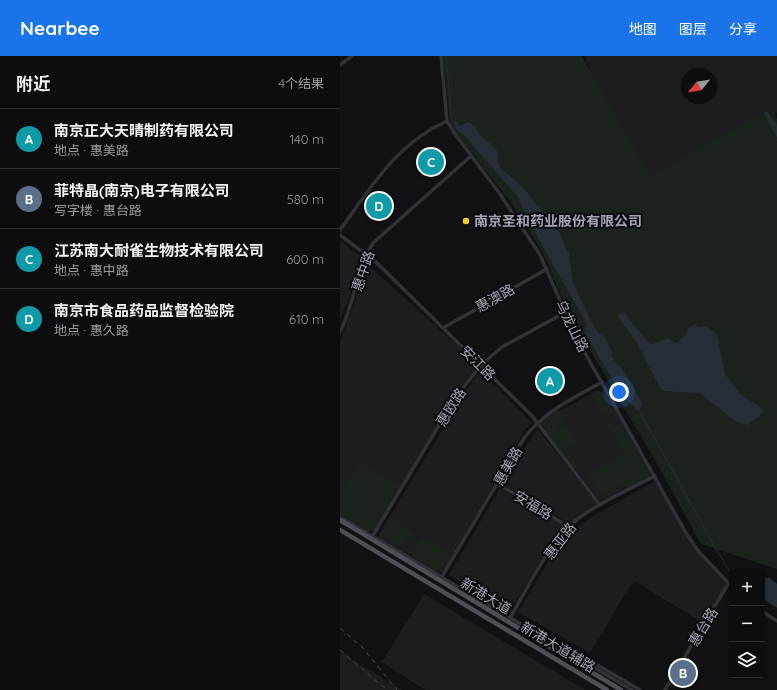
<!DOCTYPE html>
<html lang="zh">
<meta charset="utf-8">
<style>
:root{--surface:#0d0c0e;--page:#1b1a1c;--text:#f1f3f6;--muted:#9a9b9e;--line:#2d2c2e;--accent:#1a73e8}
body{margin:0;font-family:Quicksand,"Noto Sans SC",sans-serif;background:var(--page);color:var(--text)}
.controls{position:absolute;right:12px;bottom:12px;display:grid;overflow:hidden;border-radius:4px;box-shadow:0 1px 3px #0004}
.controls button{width:36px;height:36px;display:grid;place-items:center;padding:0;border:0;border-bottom:1px solid var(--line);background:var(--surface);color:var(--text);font:20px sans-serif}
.compass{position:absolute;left:341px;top:12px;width:36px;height:36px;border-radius:50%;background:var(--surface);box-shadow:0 1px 3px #0004;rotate:240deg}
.you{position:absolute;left:279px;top:336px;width:14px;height:14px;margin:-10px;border:3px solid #fff;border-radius:50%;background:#1a73e8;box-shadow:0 0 0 6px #1a73e833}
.badge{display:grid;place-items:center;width:26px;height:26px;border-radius:50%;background:var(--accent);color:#fff;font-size:13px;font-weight:700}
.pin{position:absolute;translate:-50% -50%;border:2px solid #fff;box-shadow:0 1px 4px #0006}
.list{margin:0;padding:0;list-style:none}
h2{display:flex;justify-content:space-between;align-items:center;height:52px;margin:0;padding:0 16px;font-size:17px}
h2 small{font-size:13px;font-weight:400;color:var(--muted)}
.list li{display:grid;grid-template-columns:26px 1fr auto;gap:12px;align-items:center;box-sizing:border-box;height:60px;padding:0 16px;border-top:1px solid var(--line)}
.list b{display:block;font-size:15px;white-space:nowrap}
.list p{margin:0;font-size:13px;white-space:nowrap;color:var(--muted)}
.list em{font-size:13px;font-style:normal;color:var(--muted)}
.icon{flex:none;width:22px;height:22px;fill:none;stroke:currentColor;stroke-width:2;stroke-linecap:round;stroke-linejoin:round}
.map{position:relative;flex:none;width:437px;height:634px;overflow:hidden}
header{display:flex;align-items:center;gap:24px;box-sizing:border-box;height:56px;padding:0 20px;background:var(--accent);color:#fff}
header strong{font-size:19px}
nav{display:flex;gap:22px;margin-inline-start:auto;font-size:14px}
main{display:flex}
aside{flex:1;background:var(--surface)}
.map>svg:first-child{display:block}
.built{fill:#1d1c1f;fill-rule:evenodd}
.green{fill:#1b221c}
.water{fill:#272d35}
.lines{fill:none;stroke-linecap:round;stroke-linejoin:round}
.stream{stroke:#272d35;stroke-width:1}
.minor{stroke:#313137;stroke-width:3.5}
.major{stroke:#4d4e56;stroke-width:4.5}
.rail{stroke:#46474e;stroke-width:1;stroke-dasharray:5 4;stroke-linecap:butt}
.poi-dot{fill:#f4ce26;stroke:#0c0b0d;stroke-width:1.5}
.labels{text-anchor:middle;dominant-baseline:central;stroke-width:4;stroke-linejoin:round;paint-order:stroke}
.poi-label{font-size:14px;font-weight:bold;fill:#a1a4b3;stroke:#0c0b0d;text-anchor:start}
.street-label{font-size:14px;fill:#a1a4b3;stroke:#0c0b0d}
</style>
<header>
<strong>Nearbee</strong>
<nav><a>地图</a><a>图层</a><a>分享</a></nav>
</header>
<main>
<aside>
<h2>附近<small>4个结果</small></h2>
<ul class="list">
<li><span class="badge" style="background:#0f9aa8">A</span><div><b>南京正大天晴制药有限公司</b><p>地点 · 惠美路</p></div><em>140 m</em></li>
<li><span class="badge" style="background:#5c6f8a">B</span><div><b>菲特晶(南京)电子有限公司</b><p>写字楼 · 惠台路</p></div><em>580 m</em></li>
<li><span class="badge" style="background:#0f9aa8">C</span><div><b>江苏南大耐雀生物技术有限公司</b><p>地点 · 惠中路</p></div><em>600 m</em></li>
<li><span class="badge" style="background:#0f9aa8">D</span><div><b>南京市食品药品监督检验院</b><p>地点 · 惠久路</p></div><em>610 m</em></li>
</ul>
</aside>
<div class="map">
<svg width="437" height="634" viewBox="0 0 437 634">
<rect width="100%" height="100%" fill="#111012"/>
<g class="built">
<path d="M245 0H437V56L310 125 267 49 247 7ZM347 18H371V42H347Z"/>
<polygon points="0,185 20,200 10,240 0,262"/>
<polygon points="28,209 119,291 138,310 119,332 35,474 28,476 0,459 0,286"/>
<polygon points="143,317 192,367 185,374 109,506 101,517 98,518 42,485 39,481 40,476 133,324 138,318"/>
<polygon points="257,334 265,337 310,416 307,420 261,446 201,368 209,361"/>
<polygon points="198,373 258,449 232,467 228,467 164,429 164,426 185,391"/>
<polygon points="315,425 355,493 385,528 384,532 363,567 296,526 291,528 250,597 178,556 217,491 226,480 248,463"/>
<polygon points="160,432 222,469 170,556 109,519"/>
<polygon points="84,538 244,633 244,634 85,634 42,606"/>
<polygon points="0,596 8,601 62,634 0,634"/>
</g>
<g class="green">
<polygon points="103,0 242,0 310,120 431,52 437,63 437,513 361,488 316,406 228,256 203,197 170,145 117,78 110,66"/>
<polygon points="258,335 264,337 273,354 264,359 262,358 251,340"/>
<polygon points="218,354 225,366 214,372 216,375 225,369 227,370 237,387 227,393 237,411 234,413 200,367"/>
<polygon points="270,364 274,370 280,367 310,418 310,421 287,433 285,427 263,439 247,418 284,398 267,367"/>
<polygon points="20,408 23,408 60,430 36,471 32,475 28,475 0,458 0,428 6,431"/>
<polygon points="50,461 75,477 71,484 66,481 60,490 42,479 41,475"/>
<polygon points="82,481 109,496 114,488 116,489 100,516 71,500"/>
</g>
<g class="water">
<polygon points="427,55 437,69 437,82 424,57"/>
<polygon points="113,66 117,66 119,70 128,66 134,69 140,79 155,92 158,97 158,107 161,113 181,129 219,176 229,198 233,227 251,265 258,277 264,279 273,298 271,299 277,309 280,309 302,347 301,351 298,355 282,340 245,277 247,268 203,191 177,140 124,79 117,74"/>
<polygon points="285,256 294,270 310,288 316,287 327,282 337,287 346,279 349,271 356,268 358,271 366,270 377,278 385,318 401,339 418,349 424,356 408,369 395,365 360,337 323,335 320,332 297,287 278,261 278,258"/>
<polygon points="426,522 430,522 437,528 437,552 422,542 422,524"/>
</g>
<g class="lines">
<g class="stream">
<polyline points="106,0 111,56 113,66"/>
<polyline points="299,354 373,488 392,519"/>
</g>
<g class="minor">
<polyline points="101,0 107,65 115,78 160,138 200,199 236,281 346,477 359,496 392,531"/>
<polyline points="0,9 12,0"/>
<path d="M0 174C32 130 56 88 107 65"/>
<polyline points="0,179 37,207 192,360 260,449"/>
<polyline points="103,272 207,213"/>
<path d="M0 276C14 248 17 214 33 187L131 100"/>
<polyline points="158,428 229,471"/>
<polyline points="0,461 292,634"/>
<polyline points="32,481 116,341 141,309 162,291 224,257"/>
<path d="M101 522 184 382C205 355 232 343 262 326"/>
<polyline points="422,555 437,565"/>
<path d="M170 562C188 532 211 482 239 462 262 445 290 433 315 420"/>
<polyline points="244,606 249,604 300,634"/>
<polyline points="325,634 388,528"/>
</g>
<g class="major">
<polyline points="0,464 281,634"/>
<polyline points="0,474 267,634"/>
</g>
<g class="rail">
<polyline points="0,572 23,592 57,634"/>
<polyline points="0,594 47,634"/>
</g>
</g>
<circle class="poi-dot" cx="126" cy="165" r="4"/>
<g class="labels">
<g class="poi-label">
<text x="134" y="165">南京圣和药业股份有限公司</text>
</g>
<g class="street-label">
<text transform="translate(23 215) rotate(-71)">惠中路</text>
<text transform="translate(155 242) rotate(-29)">惠澳路</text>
<text transform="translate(232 270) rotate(64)">乌龙山路</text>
<text transform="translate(138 307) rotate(45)">安江路</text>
<text transform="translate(111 351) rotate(-58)">惠欧路</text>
<text transform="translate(168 410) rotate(-60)">惠美路</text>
<text transform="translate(193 449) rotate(31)">安福路</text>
<text transform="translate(220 485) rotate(-52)">惠亚路</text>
<text transform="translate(146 540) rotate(31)">新港大道</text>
<text transform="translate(363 571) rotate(-59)">惠台路</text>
<text transform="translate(218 591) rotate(31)">新港大道辅路</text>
</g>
</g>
</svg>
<div class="controls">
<button>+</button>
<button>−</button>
<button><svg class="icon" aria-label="layers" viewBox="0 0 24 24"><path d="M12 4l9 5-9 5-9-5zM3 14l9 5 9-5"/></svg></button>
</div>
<svg class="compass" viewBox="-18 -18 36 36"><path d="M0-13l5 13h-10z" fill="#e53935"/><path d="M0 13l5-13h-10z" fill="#9a9b9e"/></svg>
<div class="you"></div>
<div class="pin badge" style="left:210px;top:325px;background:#0f9aa8">A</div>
<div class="pin badge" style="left:343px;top:617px;background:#5c6f8a">B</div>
<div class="pin badge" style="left:91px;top:106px;background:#0f9aa8">C</div>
<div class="pin badge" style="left:39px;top:150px;background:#0f9aa8">D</div>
</div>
</main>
